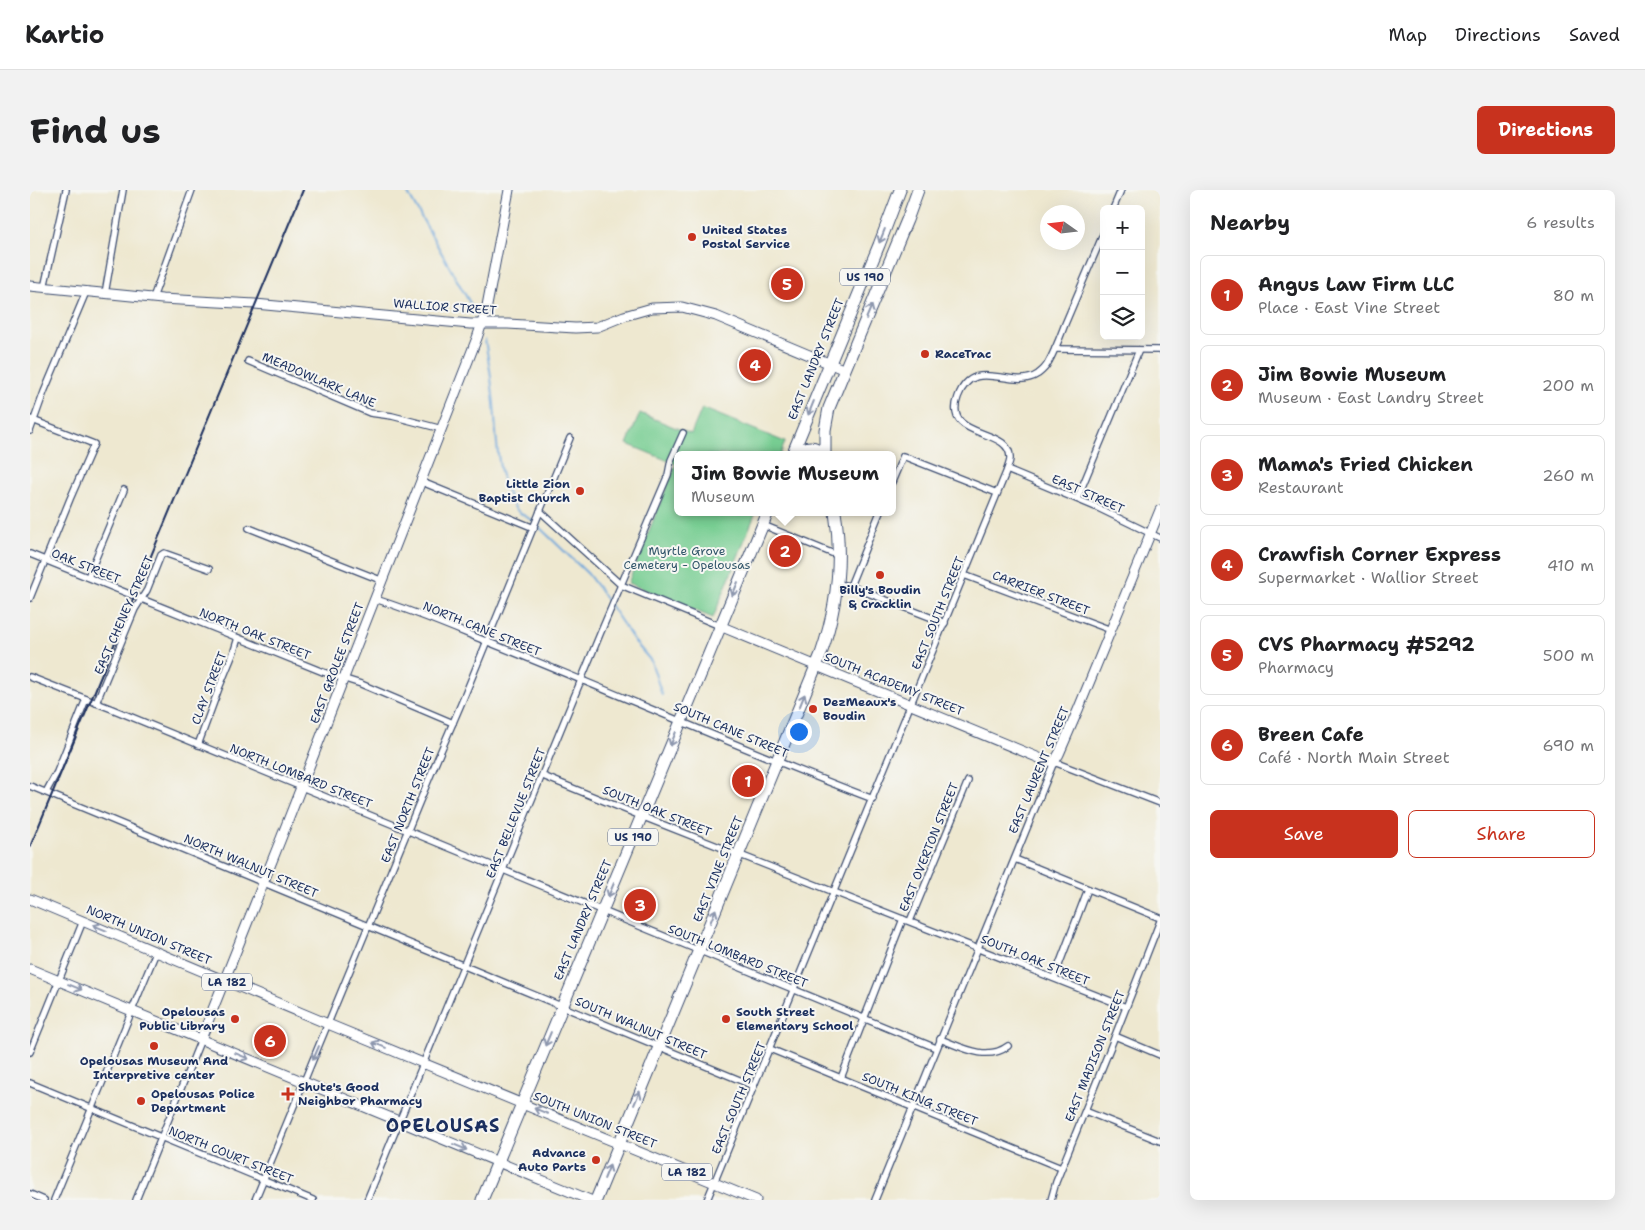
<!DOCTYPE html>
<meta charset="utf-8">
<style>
:root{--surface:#fff;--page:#f2f2f2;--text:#202124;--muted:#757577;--line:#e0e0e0;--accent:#c8321e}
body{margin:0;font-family:"Shantell Sans",sans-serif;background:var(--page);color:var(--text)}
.controls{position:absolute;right:15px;top:15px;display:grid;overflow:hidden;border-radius:8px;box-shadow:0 5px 20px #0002}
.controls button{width:45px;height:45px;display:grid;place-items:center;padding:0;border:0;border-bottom:1px solid var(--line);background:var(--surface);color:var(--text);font:25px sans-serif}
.compass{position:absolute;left:1010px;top:15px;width:45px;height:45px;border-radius:50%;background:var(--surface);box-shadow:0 5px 20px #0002;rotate:284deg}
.you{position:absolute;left:768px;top:541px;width:18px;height:18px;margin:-12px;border:4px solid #fff;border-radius:50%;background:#1a73e8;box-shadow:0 0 0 8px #1a73e833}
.badge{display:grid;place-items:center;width:32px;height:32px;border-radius:50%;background:var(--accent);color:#fff;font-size:16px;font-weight:700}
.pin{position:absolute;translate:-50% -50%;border:2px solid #fff;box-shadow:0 1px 5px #0006}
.popup{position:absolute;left:644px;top:261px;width:222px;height:65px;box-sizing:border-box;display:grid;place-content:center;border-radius:8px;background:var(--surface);filter:drop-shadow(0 1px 4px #0005);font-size:16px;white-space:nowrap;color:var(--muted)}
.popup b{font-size:19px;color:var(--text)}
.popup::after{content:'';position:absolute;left:50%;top:100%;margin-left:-10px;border:10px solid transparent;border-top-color:var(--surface)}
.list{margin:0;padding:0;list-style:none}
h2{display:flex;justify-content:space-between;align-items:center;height:65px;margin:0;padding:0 20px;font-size:21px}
h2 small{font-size:16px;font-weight:400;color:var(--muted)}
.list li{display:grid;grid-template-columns:32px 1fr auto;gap:15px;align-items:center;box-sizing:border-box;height:80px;margin:0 10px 10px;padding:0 10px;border:1px solid var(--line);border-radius:8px}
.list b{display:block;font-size:19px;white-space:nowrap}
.list p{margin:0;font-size:16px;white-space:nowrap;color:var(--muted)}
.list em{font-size:16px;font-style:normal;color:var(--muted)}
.actions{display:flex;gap:10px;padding:15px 20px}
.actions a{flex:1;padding:11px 0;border:1px solid var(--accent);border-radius:8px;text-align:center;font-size:18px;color:var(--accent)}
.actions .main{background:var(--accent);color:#fff}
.icon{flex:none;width:28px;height:28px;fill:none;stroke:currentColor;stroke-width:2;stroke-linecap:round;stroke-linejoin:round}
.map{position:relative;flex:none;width:1130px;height:1010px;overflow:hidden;border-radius:8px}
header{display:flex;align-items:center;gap:30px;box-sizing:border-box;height:70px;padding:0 25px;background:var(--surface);border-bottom:1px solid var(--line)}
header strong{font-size:24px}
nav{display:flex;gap:28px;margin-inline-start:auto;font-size:18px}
.intro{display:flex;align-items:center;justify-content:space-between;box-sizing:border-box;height:120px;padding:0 30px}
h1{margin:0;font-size:35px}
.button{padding:12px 22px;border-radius:8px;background:var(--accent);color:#fff;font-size:18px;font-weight:700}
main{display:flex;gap:30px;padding:0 30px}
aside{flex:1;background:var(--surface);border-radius:8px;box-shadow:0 5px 20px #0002}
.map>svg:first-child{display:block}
.green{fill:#77cd92;stroke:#497e78}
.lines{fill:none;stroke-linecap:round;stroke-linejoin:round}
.stream{stroke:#6ba6db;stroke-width:2}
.street-casing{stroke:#3b4b6f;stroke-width:8}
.secondary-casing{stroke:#3b4b6f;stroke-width:11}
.primary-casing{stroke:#3b4b6f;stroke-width:11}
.highway-casing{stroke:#3b4b6f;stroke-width:13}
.street{stroke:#fff;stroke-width:5.5}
.secondary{stroke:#fff;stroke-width:9}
.primary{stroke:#fff;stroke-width:9}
.highway{stroke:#fff;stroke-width:11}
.rail{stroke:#1b2f5e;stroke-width:2}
.oneway{stroke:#8d97ae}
.poi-dot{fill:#c8321e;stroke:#f6f6f2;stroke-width:2}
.labels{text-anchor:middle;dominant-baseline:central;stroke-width:4;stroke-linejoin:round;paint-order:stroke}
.shield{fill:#f6f6f2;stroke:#5d6b8a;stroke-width:1}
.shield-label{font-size:11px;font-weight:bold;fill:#1b2f5e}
.poi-label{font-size:12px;font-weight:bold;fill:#1b2f5e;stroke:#f6f6f2;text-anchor:start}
.street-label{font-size:12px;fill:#1b2f5e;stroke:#f6f6f2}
.park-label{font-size:12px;fill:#32566b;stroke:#f6f6f2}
.district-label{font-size:18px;font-weight:bold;letter-spacing:1px;fill:#1b2f5e;stroke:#f6f6f2}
</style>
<header>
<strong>Kartio</strong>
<nav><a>Map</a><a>Directions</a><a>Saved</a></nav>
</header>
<div class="intro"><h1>Find us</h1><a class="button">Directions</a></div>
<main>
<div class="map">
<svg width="1130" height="1010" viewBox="0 0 1130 1010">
<rect width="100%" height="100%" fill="#f6f6f2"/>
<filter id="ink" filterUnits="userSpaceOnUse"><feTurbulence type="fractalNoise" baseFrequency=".02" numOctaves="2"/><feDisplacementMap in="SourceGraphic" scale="10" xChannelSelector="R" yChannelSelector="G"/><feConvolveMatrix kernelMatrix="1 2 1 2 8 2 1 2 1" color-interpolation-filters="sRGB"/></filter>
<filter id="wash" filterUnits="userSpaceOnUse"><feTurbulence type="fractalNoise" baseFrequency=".0096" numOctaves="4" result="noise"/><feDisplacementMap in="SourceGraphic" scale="20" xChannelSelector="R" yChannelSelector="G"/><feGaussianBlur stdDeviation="1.12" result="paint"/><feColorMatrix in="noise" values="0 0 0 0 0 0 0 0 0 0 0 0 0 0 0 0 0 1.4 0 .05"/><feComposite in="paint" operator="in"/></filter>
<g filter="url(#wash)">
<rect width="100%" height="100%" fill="#eee8d0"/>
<polygon class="green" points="672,218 755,252 750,265 648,265 648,322 726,322 683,428 598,393 646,274 597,254 610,223 661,244"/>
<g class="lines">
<g class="stream">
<polyline points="376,0 445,122"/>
<path d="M455 150C459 171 462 192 464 214 467 248 466 289 485 318 489 324 498 328 504 331"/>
<polyline points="507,335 558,384 572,403 605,452 621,471 632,505"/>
</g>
</g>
</g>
<g filter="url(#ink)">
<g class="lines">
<defs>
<g id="street">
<polyline points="1083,19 1091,0"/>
<polyline points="14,98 36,0"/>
<polyline points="75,104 93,0"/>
<polyline points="123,108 162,0"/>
<polyline points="1025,159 1130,160"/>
<polyline points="218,171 340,223 362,226 412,239"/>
<polyline points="0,229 64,254 40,309 0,408"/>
<polyline points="0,241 14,202 56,102"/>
<polyline points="977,280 1068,318 1130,348"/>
<polyline points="392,292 504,338"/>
<polyline points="862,292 873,266 967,303"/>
<polyline points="1047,309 1109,160"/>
<polyline points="510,321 591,395 690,436"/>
<polyline points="733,335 809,366"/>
<polyline points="219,338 353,391"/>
<polyline points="0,364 293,482 331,494 423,533"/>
<polyline points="934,385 1081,440"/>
<polyline points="58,387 94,300"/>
<polyline points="807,394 820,396 915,433"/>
<polyline points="820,396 850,322"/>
<path d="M345 409C384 421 421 437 458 452 587 503 713 560 843 609"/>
<polyline points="0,487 82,519 906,858"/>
<polyline points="66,513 105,419 117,400 131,365 134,363 179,379"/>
<polyline points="168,555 189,498 203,464 208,448"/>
<polyline points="513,586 611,626 1096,817"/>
<polyline points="0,596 724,896"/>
<polyline points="16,602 27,582 56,509"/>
<polyline points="985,669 1130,728"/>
<polyline points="880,731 938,591"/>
<polyline points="1024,788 1058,699"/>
<polyline points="1085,846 1130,865"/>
<path d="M910 849C931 857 957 872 978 856"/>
<polyline points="740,859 1031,978"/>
<polyline points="0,862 53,731"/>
<polyline points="811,888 873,729"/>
<polyline points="0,893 283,1010"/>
<polyline points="1055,921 1130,951"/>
<polyline points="0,1004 14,1010"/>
<polyline points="24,1010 126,762"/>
<polyline points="106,1010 171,849"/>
<polyline points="225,1010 401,584 434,507 540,248"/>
<polyline points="337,1010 570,444 638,285 641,270 653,243"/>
<path d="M677 1010 977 280C978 276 980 272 980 269 982 236 912 251 928 207 944 164 981 202 1008 184 1012 181 1016 177 1018 173 1025 161 1030 147 1035 134 1048 104 1061 73 1074 42"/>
<polyline points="845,1010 1024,572 1130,613"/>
<polyline points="1021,1010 1026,992 1081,856 1130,731"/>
</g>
<g id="secondary">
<polyline points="0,96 132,109 225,114 440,134 478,134 545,138 567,137 594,126 622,118 652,117 686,126 815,180"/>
<polyline points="690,436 1014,570 1024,572 1029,564 1048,520 1130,320"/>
<polyline points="171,849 250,651 447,148 456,121 479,0"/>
</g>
<g id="primary">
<polyline points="0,709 298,834 726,1010"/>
<polyline points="0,779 560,1010"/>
</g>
<g id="highway">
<path d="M763 263C773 257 785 252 793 265"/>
<polyline points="762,265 849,55 870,0"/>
<polyline points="795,265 795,240 799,218 877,30 888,0"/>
<polyline points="452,1010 738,322"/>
<path d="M566 1010 791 464C807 417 813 371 805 322"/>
</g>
</defs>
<use href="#street" class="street-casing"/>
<use href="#secondary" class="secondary-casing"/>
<use href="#primary" class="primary-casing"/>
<use href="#highway" class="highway-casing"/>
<use href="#street" class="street"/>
<use href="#secondary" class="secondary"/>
<use href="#primary" class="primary"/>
<use href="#highway" class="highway"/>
<polyline class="rail" points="0,657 273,0"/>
</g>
<defs><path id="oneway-shaft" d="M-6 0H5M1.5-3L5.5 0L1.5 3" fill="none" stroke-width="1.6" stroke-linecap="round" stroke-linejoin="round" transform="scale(1.25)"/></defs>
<g class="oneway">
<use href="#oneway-shaft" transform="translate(852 46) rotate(112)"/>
<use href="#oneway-shaft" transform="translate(839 122) rotate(-67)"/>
<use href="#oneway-shaft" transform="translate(781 218) rotate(112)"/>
<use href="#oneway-shaft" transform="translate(705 399) rotate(113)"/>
<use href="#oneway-shaft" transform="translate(772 511) rotate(-68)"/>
<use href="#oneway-shaft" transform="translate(643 549) rotate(112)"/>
<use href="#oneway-shaft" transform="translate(581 700) rotate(113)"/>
<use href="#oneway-shaft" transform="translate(683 726) rotate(-68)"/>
<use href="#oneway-shaft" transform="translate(70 738) rotate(-157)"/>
<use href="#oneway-shaft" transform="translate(45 797) rotate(22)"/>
<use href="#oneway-shaft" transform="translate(518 849) rotate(113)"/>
<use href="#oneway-shaft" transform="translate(349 855) rotate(-158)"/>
<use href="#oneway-shaft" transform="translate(286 863) rotate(113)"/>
<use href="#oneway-shaft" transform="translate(212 866) rotate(23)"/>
<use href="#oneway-shaft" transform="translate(607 908) rotate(-67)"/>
<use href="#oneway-shaft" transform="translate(511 921) rotate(-158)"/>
<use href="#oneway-shaft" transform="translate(430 957) rotate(23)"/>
<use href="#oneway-shaft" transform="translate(577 982) rotate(-68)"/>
</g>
</g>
<g class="poi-dot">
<circle cx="662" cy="47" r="5"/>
<circle cx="895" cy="164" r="5"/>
<circle cx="550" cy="301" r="5"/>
<circle cx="850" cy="385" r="5"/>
<circle cx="783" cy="519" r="5"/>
<circle cx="205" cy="829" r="5"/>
<circle cx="696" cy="829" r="5"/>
<circle cx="124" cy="856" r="5"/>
<path d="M255.5 896.5h5v5h5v5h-5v5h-5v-5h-5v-5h5z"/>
<circle cx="111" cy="911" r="5"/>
<circle cx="566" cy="970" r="5"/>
</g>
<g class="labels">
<g class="shield">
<rect x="810" y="78.5" width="50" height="17" rx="4"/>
<rect x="578" y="638.5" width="50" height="17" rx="4"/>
<rect x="172" y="783.5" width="50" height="17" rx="4"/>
<rect x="632" y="973.5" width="50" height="17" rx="4"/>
</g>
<g class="shield-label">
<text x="835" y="87">US 190</text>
<text x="603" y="647">US 190</text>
<text x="197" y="792">LA 182</text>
<text x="657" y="982">LA 182</text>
</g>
<g class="poi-label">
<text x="672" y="40">United States<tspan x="672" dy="14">Postal Service</tspan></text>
<text x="905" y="164">RaceTrac</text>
<text x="540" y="294" text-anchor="end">Little Zion<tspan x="540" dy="14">Baptist Church</tspan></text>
<text x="850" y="400" text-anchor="middle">Billy's Boudin<tspan x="850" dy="14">&amp; Cracklin</tspan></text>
<text x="793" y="512">DezMeaux's<tspan x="793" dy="14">Boudin</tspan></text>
<text x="195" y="822" text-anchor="end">Opelousas<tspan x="195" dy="14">Public Library</tspan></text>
<text x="706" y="822">South Street<tspan x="706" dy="14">Elementary School</tspan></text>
<text x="124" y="871" text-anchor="middle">Opelousas Museum And<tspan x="124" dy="14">Interpretive center</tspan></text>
<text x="268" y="897">Shute's Good<tspan x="268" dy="14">Neighbor Pharmacy</tspan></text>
<text x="121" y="904">Opelousas Police<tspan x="121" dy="14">Department</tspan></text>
<text x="556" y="963" text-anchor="end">Advance<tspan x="556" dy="14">Auto Parts</tspan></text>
</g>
<g class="street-label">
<text transform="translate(415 117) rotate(4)">WALLIOR STREET</text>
<text transform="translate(786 169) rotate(-68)">EAST LANDRY STREET</text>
<text transform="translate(289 190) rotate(23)">MEADOWLARK LANE</text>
<text transform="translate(1058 304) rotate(24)">EAST STREET</text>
<text transform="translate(56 376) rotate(22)">OAK STREET</text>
<text transform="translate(1011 403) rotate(21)">CARRIER STREET</text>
<text transform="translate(908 423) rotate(-68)">EAST SOUTH STREET</text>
<text transform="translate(94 425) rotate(-66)">EAST CHENEY STREET</text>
<text transform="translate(452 439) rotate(22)">NORTH CANE STREET</text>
<text transform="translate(225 444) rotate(22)">NORTH OAK STREET</text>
<text transform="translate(307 473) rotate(-69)">EAST GROLEE STREET</text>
<text transform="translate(864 494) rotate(22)">SOUTH ACADEMY STREET</text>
<text transform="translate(179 498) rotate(-69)">CLAY STREET</text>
<text transform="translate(701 540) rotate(23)">SOUTH CANE STREET</text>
<text transform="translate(1009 580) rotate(-67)">EAST LAURENT STREET</text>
<text transform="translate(271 586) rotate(22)">NORTH LOMBARD STREET</text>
<text transform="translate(378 615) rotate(-68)">EAST NORTH STREET</text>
<text transform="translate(627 621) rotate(22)">SOUTH OAK STREET</text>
<text transform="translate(486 623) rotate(-68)">EAST BELLEVUE STREET</text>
<text transform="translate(899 657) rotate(-68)">EAST OVERTON STREET</text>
<text transform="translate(221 676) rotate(23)">NORTH WALNUT STREET</text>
<text transform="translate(688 679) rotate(-68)">EAST VINE STREET</text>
<text transform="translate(553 730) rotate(-67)">EAST LANDRY STREET</text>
<text transform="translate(119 745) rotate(23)">NORTH UNION STREET</text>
<text transform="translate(708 766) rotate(22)">SOUTH LOMBARD STREET</text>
<text transform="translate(1005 770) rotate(22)">SOUTH OAK STREET</text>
<text transform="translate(611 838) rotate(23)">SOUTH WALNUT STREET</text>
<text transform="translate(1065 866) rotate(-68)">EAST MADISON STREET</text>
<text transform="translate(709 908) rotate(-67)">EAST SOUTH STREET</text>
<text transform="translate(890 909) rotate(22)">SOUTH KING STREET</text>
<text transform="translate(565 930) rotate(22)">SOUTH UNION STREET</text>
<text transform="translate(201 965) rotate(22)">NORTH COURT STREET</text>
</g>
<g class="park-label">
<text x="657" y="361">Myrtle Grove<tspan x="657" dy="14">Cemetery - Opelousas</tspan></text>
</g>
<g class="district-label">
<text x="413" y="936">OPELOUSAS</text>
</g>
</g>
</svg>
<div class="controls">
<button>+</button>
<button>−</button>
<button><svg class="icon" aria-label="layers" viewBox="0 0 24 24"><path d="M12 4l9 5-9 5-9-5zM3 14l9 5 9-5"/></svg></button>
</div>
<svg class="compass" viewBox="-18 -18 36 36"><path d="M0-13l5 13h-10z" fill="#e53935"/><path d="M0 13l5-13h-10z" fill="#757577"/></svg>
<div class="you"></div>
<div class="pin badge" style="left:718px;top:591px">1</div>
<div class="pin badge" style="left:755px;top:361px">2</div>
<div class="popup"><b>Jim Bowie Museum</b>Museum</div>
<div class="pin badge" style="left:610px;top:715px">3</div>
<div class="pin badge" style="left:725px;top:175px">4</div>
<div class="pin badge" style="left:757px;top:94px">5</div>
<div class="pin badge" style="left:240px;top:851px">6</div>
</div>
<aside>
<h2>Nearby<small>6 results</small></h2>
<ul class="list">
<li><span class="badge">1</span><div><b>Angus Law Firm LLC</b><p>Place · East Vine Street</p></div><em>80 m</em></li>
<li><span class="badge">2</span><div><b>Jim Bowie Museum</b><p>Museum · East Landry Street</p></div><em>200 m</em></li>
<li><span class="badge">3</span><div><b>Mama's Fried Chicken</b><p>Restaurant</p></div><em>260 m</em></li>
<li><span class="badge">4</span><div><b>Crawfish Corner Express</b><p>Supermarket · Wallior Street</p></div><em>410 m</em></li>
<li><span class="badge">5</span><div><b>CVS Pharmacy #5292</b><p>Pharmacy</p></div><em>500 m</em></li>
<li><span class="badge">6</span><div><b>Breen Cafe</b><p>Café · North Main Street</p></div><em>690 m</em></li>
</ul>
<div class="actions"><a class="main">Save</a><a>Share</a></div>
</aside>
</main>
